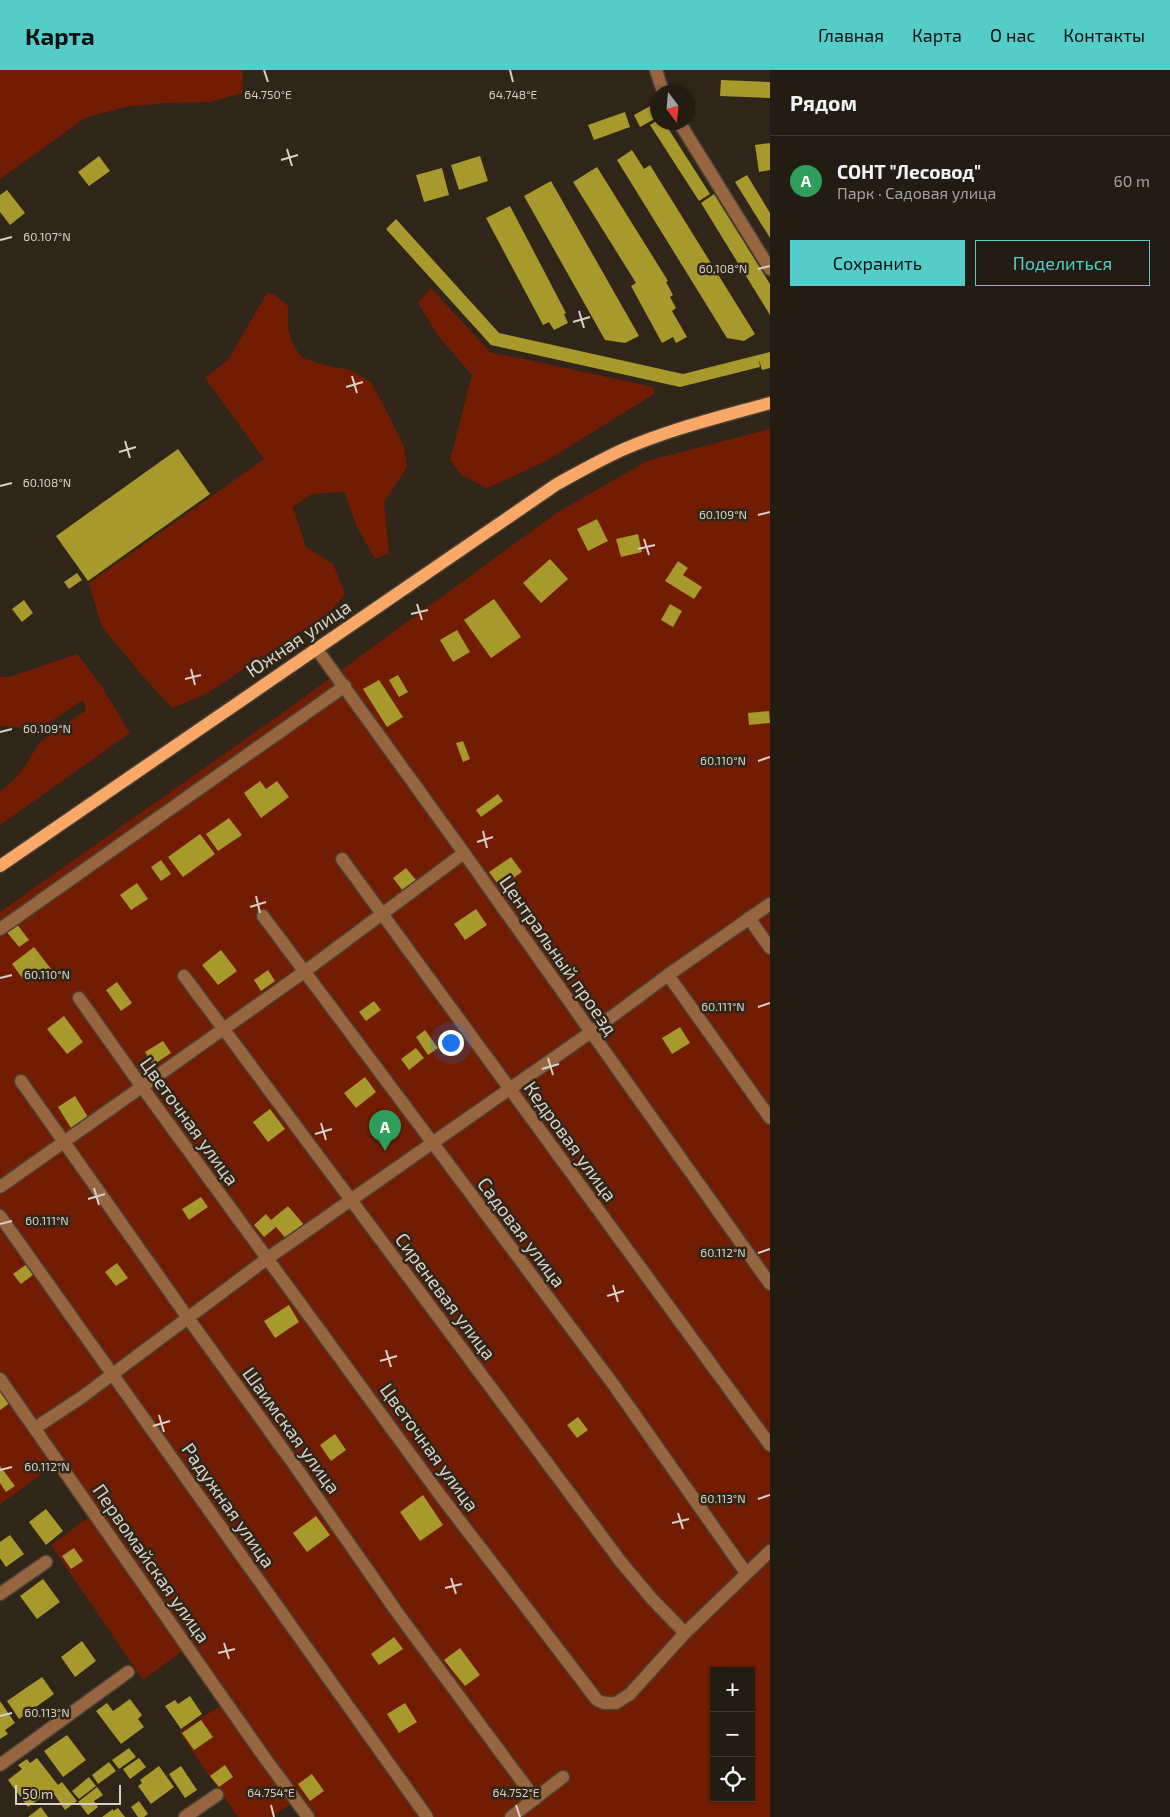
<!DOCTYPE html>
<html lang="ru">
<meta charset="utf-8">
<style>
:root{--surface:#231c13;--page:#2b251c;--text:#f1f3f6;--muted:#a3a1a0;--line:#403a33;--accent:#54cdc8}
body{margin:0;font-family:"Exo 2",sans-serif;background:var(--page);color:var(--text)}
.controls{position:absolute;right:15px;bottom:15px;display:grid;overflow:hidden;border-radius:0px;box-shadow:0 1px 4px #0004}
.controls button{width:45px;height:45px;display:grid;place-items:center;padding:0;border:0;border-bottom:1px solid var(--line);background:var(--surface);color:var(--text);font:25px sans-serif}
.compass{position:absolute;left:650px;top:15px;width:45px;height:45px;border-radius:50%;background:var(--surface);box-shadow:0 1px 4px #0004;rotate:164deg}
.scale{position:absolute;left:15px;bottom:12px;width:106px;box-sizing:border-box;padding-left:5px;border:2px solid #d6d0c8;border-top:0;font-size:14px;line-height:18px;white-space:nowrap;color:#d6d0c8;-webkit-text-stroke:4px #2f2619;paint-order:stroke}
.you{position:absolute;left:450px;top:972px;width:18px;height:18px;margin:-12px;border:4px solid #fff;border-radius:50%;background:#1a73e8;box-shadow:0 0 0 8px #1a73e833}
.badge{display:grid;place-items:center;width:32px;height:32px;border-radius:50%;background:var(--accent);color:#fff;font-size:16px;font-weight:700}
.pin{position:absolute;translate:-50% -41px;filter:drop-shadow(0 1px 2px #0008)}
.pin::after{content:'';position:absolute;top:26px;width:18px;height:15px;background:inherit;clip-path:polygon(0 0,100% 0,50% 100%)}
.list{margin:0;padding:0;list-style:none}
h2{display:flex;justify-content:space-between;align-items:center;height:65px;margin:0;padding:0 20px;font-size:21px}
h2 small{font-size:16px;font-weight:400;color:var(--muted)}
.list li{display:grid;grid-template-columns:32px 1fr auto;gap:15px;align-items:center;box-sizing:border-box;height:90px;padding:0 20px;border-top:1px solid var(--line)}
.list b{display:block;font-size:19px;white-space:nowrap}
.list p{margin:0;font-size:16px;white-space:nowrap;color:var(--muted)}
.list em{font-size:16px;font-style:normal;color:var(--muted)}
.actions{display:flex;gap:10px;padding:15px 20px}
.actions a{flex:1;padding:11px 0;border:1px solid var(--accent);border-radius:0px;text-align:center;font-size:18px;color:var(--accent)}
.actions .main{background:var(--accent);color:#111}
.icon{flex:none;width:28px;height:28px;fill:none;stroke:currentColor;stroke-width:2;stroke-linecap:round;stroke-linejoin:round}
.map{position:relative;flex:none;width:770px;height:1747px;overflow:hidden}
header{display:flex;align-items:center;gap:30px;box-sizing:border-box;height:70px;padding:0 25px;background:var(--accent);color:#111}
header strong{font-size:24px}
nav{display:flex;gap:28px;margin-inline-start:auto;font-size:18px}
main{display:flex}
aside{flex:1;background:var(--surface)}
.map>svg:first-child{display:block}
.green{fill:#721c04;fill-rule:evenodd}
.building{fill:#a7992c}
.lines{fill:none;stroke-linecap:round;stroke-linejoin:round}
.minor-casing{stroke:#4a4135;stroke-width:15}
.major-casing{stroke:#4a4135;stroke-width:15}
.minor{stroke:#97653f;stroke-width:12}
.major{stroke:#faa868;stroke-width:12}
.ticks{fill:none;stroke:#d6d0c8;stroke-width:2}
.labels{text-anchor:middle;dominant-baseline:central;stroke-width:5;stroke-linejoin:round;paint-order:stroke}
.street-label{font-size:19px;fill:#d6d0c8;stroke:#2f2619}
.ticks-label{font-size:12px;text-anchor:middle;fill:#d6d0c8;stroke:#2f2619;stroke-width:5;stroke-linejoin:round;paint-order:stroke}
</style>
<header>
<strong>Карта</strong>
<nav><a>Главная</a><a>Карта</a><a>О нас</a><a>Контакты</a></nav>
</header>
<main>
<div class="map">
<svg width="770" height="1747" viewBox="0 0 770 1747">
<rect width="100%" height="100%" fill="#2f2619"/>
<g class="green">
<polygon points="0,0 243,0 242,23 210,32 164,33 125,37 85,48 0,109"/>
<polygon points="431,218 490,282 654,317 654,324 546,391 487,418 462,405 450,390 472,305 439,267 418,233"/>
<polygon points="267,223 275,225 288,236 288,258 292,273 302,288 328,296 350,300 371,312 389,346 404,377 407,397 384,432 389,483 375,489 357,457 344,422 312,424 293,437 306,477 333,494 345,524 329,543 206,624 172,638 147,611 102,557 89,513 264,389 205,308 228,290"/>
<path d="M770 359V1747H303L292 1733 271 1747H238L179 1662 220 1636 184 1580 143 1610 51 1475 89 1447 53 1396 0 1434V842L281 644 558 442 647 391ZM714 1601H751V1728H714Z"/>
<polygon points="77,584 100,614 130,663 0,755 0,722 19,705 40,672 86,640 83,630 37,661 8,656 0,656 0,607 10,607"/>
</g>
<g class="building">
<polygon points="721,10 770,12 770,28 720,26"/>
<polygon points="654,34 658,40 658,47 640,57 634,45"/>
<polygon points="625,42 630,57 594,70 588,55"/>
<polygon points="658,50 658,52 664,52 710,124 699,131 650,55"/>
<polygon points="770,73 770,100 759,102 755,75"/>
<polygon points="632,80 644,99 650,95 755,264 744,271 727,268 617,90"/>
<polygon points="99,86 110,101 89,116 78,102"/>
<polygon points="480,86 488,111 459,120 451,95"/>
<polygon points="597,97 668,211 666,212 673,225 670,227 676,238 672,241 687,267 676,273 673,267 662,273 631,216 636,213 573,112"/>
<polygon points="442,98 449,125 424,132 416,105"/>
<polygon points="747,105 770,143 770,168 735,112"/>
<polygon points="551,111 639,266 625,273 605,270 524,126"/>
<polygon points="7,120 25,143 10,155 0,142 0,125"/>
<polygon points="714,124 770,214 770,245 701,133"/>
<polygon points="510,136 566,243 564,244 568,253 554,260 549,252 543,255 486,148"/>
<polygon points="396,149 499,263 683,304 770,282 770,298 762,300 759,290 760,297 680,317 491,275 386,159"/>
<polygon points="178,379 210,424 88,511 56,466"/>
<polygon points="597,449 608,471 588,481 577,459"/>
<polygon points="638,464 642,482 621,487 616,469"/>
<polygon points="550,489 568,509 541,533 523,513"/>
<polygon points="678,491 688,498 683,505 702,517 694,529 665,511"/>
<polygon points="77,503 82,510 69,519 64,512"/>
<polygon points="494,529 521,567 491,588 464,550"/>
<polygon points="24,530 33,543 22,552 12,539"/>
<polygon points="670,534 682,541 673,557 661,550"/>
<polygon points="457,560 470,582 453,592 440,570"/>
<polygon points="398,605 408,622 399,627 389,610"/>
<polygon points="379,610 403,647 387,657 363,619"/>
<polygon points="769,641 770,653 749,655 748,643"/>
<polygon points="463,671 470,689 463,692 456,673"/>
<polygon points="260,711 266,719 277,711 289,727 261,748 244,723"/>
<polygon points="498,724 503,731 481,747 476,740"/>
<polygon points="229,748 242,765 218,781 206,764"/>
<polygon points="200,764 215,784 183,807 168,787"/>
<polygon points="511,787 522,802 500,817 489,802"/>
<polygon points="161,790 171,804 161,811 151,797"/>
<polygon points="406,798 416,810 403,821 393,808"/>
<polygon points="137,813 148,829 131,840 120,825"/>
<polygon points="476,839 487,855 465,870 454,854"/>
<polygon points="16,853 29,870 19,877 6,861"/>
<polygon points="34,877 51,899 35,911 29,904 23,909 12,894"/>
<polygon points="221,880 237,901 218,915 202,895"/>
<polygon points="268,900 275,911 261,921 254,910"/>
<polygon points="117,912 132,933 121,941 106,920"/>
<polygon points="374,931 381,940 366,951 359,942"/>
<polygon points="64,946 83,972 67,984 47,959"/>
<polygon points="680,957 690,973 672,984 662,968"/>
<polygon points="425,960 438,978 428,985 416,967"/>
<polygon points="163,971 171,983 153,995 145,982"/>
<polygon points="416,978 424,988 409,1000 401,989"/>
<polygon points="365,1007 376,1022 356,1038 344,1023"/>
<polygon points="75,1026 88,1047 71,1058 58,1037"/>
<polygon points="270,1039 285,1059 268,1072 253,1052"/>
<polygon points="201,1127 208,1137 189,1150 182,1139"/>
<polygon points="288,1136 305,1156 288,1171 276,1157 264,1167 254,1155 266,1144 271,1150"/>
<polygon points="117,1193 128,1208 116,1216 105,1202"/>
<polygon points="27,1194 34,1204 21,1214 13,1204"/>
<polygon points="289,1235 299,1252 275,1268 264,1251"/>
<polygon points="2,1321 10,1333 0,1340 0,1322"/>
<polygon points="578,1347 588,1360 577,1368 567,1355"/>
<polygon points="335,1364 346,1380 331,1391 320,1375"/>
<polygon points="0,1396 15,1416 6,1422 0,1413"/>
<polygon points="423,1425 443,1455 420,1471 400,1442"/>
<polygon points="46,1439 63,1461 46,1475 29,1452"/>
<polygon points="316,1446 330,1465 307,1482 293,1463"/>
<polygon points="10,1465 24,1484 6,1497 0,1488 0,1472"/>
<polygon points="74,1478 83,1491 71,1499 62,1486"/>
<polygon points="43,1509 60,1532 37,1549 20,1526"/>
<polygon points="394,1567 403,1579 379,1595 371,1584"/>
<polygon points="82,1571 96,1591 75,1607 61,1587"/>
<polygon points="460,1578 480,1605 465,1616 444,1590"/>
<polygon points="42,1607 54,1624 19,1649 7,1631"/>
<polygon points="190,1626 202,1644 181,1659 165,1636 175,1630 178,1634"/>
<polygon points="130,1629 142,1645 138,1649 144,1657 121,1674 96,1641 107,1633 113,1641"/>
<polygon points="0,1631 15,1653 5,1660 8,1664 0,1669"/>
<polygon points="405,1633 417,1652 399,1663 387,1644"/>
<polygon points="201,1650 213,1667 194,1680 182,1663"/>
<polygon points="67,1665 86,1690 63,1707 44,1681"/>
<polygon points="129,1678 136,1687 119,1699 112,1690"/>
<polygon points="37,1688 58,1715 62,1712 77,1731 65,1740 51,1720 28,1737 8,1710 22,1699 18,1695 27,1689 30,1693"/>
<polygon points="139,1688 146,1697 130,1709 123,1699"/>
<polygon points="109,1692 116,1701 98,1714 92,1705"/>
<polygon points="225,1695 233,1707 219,1717 210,1706"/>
<polygon points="159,1696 174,1717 151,1734 138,1716 142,1713 140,1710"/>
<polygon points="181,1696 197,1720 185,1728 169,1704"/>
<polygon points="312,1704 324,1721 310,1731 298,1714"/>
<polygon points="89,1707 96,1716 79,1729 72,1721"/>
<polygon points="97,1717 103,1725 94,1731 98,1737 88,1745 78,1732"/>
<polygon points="139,1731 148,1744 144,1747 138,1747 131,1737"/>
<polygon points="41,1737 48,1747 28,1747"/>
<polygon points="118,1738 125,1747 102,1747 113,1739 113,1741"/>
</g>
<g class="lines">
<defs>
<g id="minor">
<polyline points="656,0 663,22"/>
<polyline points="679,52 770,199"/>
<polyline points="316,578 464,783 770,1214"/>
<polyline points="342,789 770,1375"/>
<polyline points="263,846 613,1314 746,1503"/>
<polyline points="749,848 770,878"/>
<polyline points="0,859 345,616"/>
<polyline points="668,905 770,1048"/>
<polyline points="184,906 621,1492 652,1529 685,1563"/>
<polyline points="79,928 142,1017 440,1425 597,1630 604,1633 616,1633 630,1624 685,1563 770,1481"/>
<polyline points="21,1011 188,1248 300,1403 399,1545 535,1729"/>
<polyline points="0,1117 304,902 464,783"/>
<polyline points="0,1146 427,1747"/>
<polyline points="0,1309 262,1684 308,1747"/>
<polyline points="35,1358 82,1327 268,1188 591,962 668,905 770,834"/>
<polyline points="0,1524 46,1492"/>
<polyline points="0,1695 128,1602"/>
<polyline points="185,1747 217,1725"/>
<polyline points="511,1747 563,1707"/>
</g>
<path id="major" d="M0 796 557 414C579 402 600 390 622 380 670 359 720 347 770 333"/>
</defs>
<use href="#minor" class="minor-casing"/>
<use href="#major" class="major-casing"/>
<use href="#minor" class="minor"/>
<use href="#major" class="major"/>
</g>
<path class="ticks" d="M264 0 268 12M510 0 513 12M287 79 292 96M281 90 298 85M0 170 12 167M758 199 770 196M579 241 584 258M573 252 590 247M352 306 357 323M346 317 363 312M125 371 130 388M119 382 136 377M0 416 12 413M758 445 770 442M644 469 649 485M638 479 655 475M417 534 422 550M411 544 428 540M191 599 195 615M185 609 201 605M0 662 12 659M758 691 770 687M483 761 487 778M477 772 493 767M256 826 260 843M250 837 266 832M0 908 12 905M758 937 770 933M548 988 553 1005M542 999 559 994M321 1053 326 1070M315 1064 332 1059M94 1118 99 1135M88 1129 105 1124M0 1154 12 1151M758 1183 770 1179M613 1215 618 1232M607 1226 624 1221M386 1280 391 1297M380 1291 397 1286M159 1345 164 1362M153 1356 170 1351M0 1400 12 1397M758 1429 770 1425M678 1443 683 1459M672 1453 689 1449M451 1508 456 1524M445 1518 462 1514M224 1573 229 1589M218 1583 235 1579M0 1646 12 1643M271 1735 274 1747M516 1735 520 1747"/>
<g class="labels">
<g class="street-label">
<text transform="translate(298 568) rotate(-34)">Южная улица</text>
<text transform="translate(559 885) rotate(55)">Центральный проезд</text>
<text transform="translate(190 1051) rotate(54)">Цветочная улица</text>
<text transform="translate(571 1071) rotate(54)">Кедровая улица</text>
<text transform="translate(522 1162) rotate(53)">Садовая улица</text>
<text transform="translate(446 1226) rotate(53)">Сиреневая улица</text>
<text transform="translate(292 1360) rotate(54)">Шаимская улица</text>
<text transform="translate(430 1377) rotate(54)">Цветочная улица</text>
<text transform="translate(229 1435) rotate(55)">Радужная улица</text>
<text transform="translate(152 1493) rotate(55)">Первомайская улица</text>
</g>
</g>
<g class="ticks-label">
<text x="268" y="29">64.750°E</text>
<text x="513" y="29">64.748°E</text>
<text x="47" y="171">60.107°N</text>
<text x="723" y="203">60.108°N</text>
<text x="47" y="417">60.108°N</text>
<text x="723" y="449">60.109°N</text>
<text x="47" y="663">60.109°N</text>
<text x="723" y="695">60.110°N</text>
<text x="47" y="909">60.110°N</text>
<text x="723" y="941">60.111°N</text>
<text x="47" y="1155">60.111°N</text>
<text x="723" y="1187">60.112°N</text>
<text x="47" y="1401">60.112°N</text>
<text x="723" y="1433">60.113°N</text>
<text x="47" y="1647">60.113°N</text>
<text x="271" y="1727">64.754°E</text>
<text x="516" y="1727">64.752°E</text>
</g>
</svg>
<div class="controls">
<button>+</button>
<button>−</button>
<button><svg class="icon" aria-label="locate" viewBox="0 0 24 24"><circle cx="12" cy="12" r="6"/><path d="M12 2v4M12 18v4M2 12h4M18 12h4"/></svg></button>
</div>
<svg class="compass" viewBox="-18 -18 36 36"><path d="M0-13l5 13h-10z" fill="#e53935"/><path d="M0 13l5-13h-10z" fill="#a3a1a0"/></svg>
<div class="scale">50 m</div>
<div class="you"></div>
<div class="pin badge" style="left:385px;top:1081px;background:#2e9e5b">A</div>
</div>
<aside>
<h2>Рядом<small></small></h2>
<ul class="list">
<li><span class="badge" style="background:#2e9e5b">A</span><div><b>СОНТ &quot;Лесовод&quot;</b><p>Парк · Садовая улица</p></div><em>60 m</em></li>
</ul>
<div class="actions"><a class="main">Сохранить</a><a>Поделиться</a></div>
</aside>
</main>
